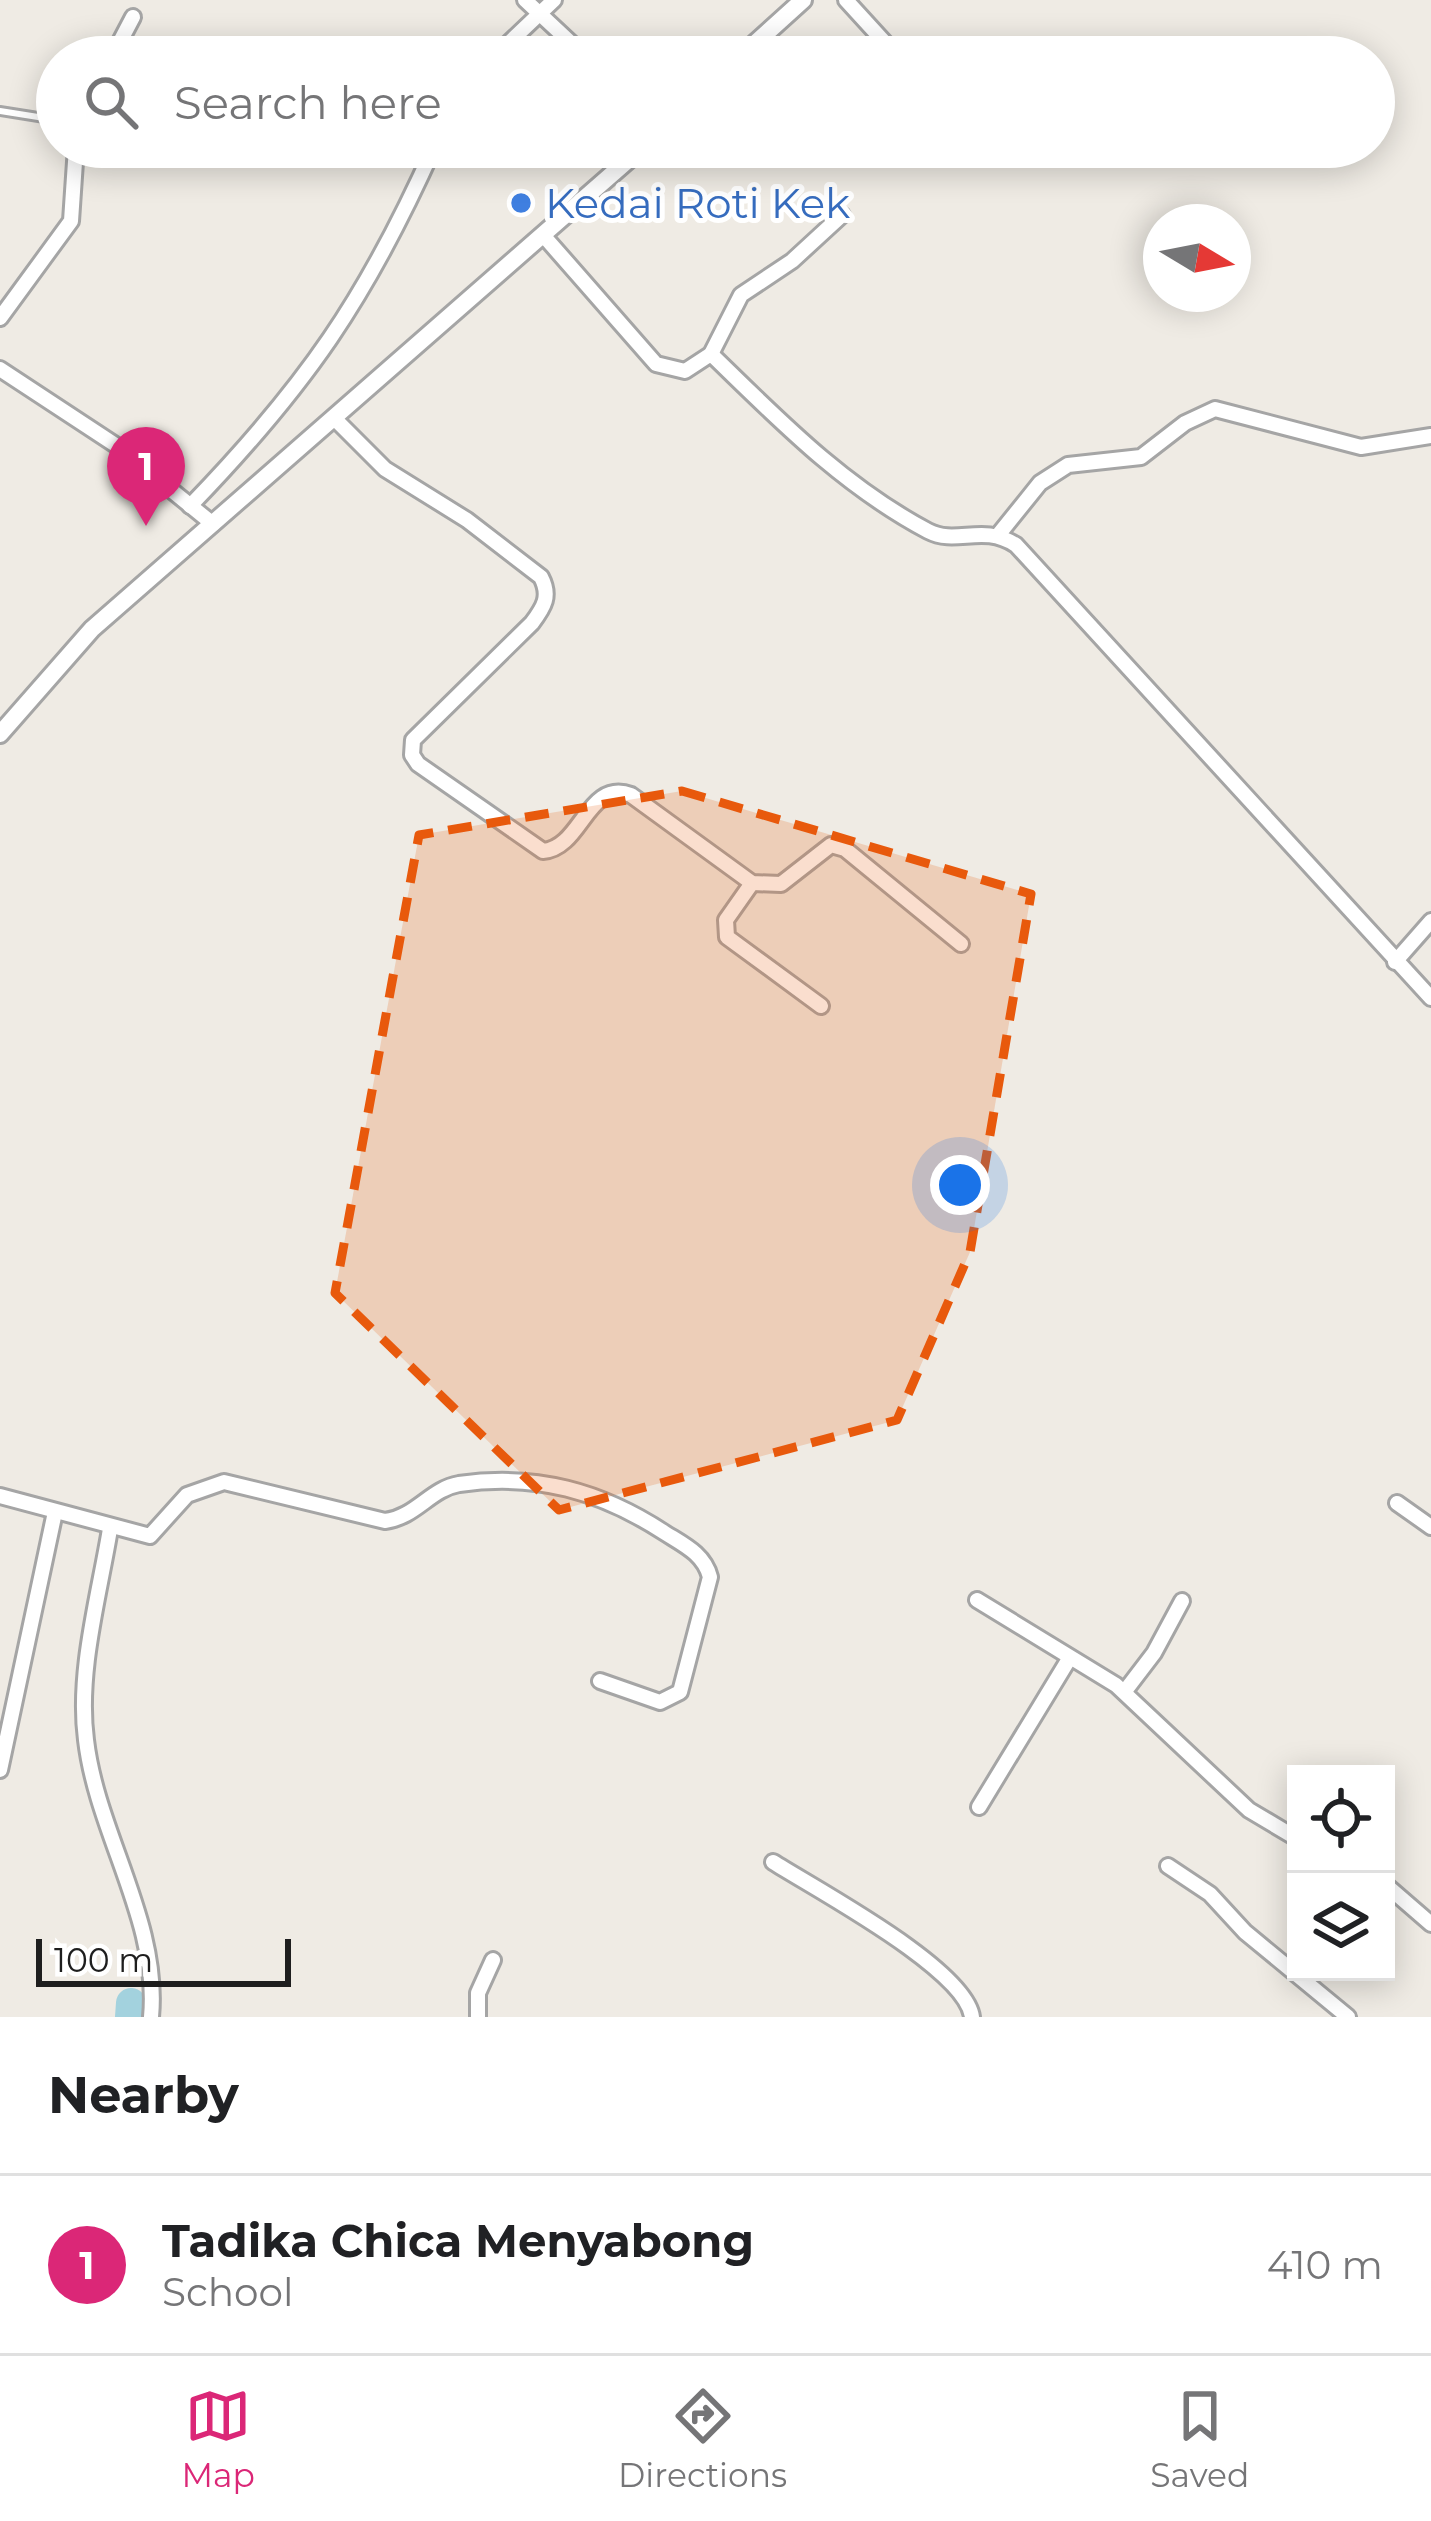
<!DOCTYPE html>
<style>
:root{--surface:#fff;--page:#f6f6f6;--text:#202124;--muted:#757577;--line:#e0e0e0;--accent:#db2777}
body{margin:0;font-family:Montserrat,sans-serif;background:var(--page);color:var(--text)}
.controls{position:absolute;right:36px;bottom:36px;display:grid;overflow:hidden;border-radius:0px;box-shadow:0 6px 30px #0003}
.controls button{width:108px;height:108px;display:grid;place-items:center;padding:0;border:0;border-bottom:3px solid var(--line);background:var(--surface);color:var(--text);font:60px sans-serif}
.compass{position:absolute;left:1143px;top:204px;width:108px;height:108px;border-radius:50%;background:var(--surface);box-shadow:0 6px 30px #0003;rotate:100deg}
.scale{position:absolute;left:36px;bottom:30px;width:255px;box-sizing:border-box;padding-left:12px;border:6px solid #1e1e1e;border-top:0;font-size:33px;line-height:42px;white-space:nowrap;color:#1e1e1e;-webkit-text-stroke:9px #fff;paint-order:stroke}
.you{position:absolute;left:960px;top:1185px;width:42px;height:42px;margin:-30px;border:9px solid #fff;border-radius:50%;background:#1a73e8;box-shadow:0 0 0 18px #1a73e833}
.badge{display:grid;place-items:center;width:78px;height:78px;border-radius:50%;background:var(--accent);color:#fff;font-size:39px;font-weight:700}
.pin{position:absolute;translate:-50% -99px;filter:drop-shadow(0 3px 6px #0008)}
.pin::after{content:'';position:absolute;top:63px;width:42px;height:36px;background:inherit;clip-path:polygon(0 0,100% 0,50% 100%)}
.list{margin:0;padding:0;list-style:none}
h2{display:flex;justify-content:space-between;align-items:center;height:156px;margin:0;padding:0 48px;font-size:51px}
h2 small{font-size:39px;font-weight:400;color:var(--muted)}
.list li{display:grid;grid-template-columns:78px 1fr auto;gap:36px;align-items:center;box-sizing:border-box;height:180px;padding:0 48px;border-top:3px solid var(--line)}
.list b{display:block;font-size:45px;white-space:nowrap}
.list p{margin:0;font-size:39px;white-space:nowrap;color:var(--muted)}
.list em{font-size:39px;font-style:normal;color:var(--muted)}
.icon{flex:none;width:66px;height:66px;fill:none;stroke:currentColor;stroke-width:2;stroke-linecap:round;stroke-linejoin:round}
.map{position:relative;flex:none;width:1431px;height:2017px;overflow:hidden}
.search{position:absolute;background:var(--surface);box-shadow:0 6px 30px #0003;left:36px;right:36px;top:36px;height:132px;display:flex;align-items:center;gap:30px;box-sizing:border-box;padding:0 42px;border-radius:66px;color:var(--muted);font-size:45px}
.sheet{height:336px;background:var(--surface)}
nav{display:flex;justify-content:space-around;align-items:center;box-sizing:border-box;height:168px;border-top:3px solid var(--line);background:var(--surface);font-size:33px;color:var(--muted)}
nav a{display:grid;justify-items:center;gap:6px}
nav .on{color:var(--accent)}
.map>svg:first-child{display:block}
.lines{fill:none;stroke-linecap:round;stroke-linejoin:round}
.river{stroke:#a3d2de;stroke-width:30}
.service-casing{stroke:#a5a5a5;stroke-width:12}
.minor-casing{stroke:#a5a5a5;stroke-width:20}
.tertiary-casing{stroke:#a5a5a5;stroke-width:22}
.service{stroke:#fff;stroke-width:6}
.minor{stroke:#fff;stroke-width:14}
.tertiary{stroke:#fff;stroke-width:16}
.marked{fill:#e8590c;fill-opacity:0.2;stroke:#e8590c;stroke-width:9;stroke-dasharray:24 15;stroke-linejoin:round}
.shop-dot{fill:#3f7fe0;stroke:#fff;stroke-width:4.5}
.labels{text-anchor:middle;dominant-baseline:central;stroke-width:10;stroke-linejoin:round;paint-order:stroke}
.shop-label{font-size:42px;fill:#366cbe;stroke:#fff;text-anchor:start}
</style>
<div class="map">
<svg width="1431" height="2017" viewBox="0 0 1431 2017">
<rect width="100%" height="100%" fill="#efebe4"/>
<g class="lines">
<polyline class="river" points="130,2017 131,2003"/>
<defs>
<polyline id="service" points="0,111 57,120"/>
<g id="minor">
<polyline points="525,0 586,57"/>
<polyline points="846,0 898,57"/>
<polyline points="112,57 133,17"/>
<polyline points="494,57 554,0"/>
<polyline points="543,235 656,364 685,371 711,354 741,295 792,261 842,215"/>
<polyline points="0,318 71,221 76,147"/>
<path d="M711 354C779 420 843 486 928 531 957 546 982 523 1016 545L1431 998"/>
<polyline points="0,369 117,446 213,524"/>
<path d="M334 418 385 469 467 520 541 577C551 596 544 607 532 623L413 740 412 755 418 764 543 851C582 848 587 779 631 795L752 883 781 884 831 845 845 849 961 944"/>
<path d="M190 506C306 386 366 299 434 147"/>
<polyline points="999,534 1040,483 1068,465 1141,457 1185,423 1215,409 1361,447 1431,436"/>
<polyline points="752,883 726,920 727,937 821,1006"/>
<polyline points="1395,962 1431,921"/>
<path d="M0 1496 150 1536 187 1495 224 1482 385 1521C416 1517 430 1489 459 1484 536 1473 601 1491 665 1533 684 1545 704 1554 710 1577L680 1692 660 1702 600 1681"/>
<polyline points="1397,1503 1431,1527"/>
<path d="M110 1529C99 1596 77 1672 86 1740 97 1834 160 1921 151 2017"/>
<polyline points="977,1600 1116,1685 1249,1810 1296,1838"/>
<polyline points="1125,1691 1154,1653 1182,1601"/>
<polyline points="0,1770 55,1512"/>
<polyline points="979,1807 1069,1659"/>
<path d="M773 1862C817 1890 966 1969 972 2017"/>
<polyline points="1168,1866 1210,1894 1245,1932 1348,2017"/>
<polyline points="1386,1885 1431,1924"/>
<polyline points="478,2017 478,1993 493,1960"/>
</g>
<g id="tertiary">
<polyline points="740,57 803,0"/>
<polyline points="0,734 92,629 643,147"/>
</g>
</defs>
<use href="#service" class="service-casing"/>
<use href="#minor" class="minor-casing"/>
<use href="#tertiary" class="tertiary-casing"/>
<use href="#service" class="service"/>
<use href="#minor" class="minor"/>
<use href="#tertiary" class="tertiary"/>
</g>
<path class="marked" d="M682 791 1031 894 970 1252 897 1420 559 1510 335 1293 419 835Z"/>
<circle class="shop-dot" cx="521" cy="203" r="12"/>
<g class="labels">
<g class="shop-label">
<text x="545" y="203">Kedai Roti Kek</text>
</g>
</g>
</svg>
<div class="controls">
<button><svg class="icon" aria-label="locate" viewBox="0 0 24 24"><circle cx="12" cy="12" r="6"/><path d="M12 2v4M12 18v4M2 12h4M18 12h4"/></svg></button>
<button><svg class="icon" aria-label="layers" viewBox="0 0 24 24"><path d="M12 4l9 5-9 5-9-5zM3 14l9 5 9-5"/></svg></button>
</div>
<svg class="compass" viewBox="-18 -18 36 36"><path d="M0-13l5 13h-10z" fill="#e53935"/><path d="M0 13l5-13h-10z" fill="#757577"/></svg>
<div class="scale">100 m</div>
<div class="you"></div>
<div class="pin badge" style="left:146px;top:526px">1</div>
<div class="search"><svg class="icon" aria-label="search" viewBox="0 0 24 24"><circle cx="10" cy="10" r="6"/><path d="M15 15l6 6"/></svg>Search here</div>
</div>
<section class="sheet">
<h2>Nearby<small></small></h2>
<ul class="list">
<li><span class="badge">1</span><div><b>Tadika Chica Menyabong</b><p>School</p></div><em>410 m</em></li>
</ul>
</section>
<nav>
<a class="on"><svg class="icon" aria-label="map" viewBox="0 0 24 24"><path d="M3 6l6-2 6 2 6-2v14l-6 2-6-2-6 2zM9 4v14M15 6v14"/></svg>Map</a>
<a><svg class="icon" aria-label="directions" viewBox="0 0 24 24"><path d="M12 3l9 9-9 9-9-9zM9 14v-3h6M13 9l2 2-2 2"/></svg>Directions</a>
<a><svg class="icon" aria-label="saved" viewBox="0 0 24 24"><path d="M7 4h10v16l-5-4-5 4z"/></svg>Saved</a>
</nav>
